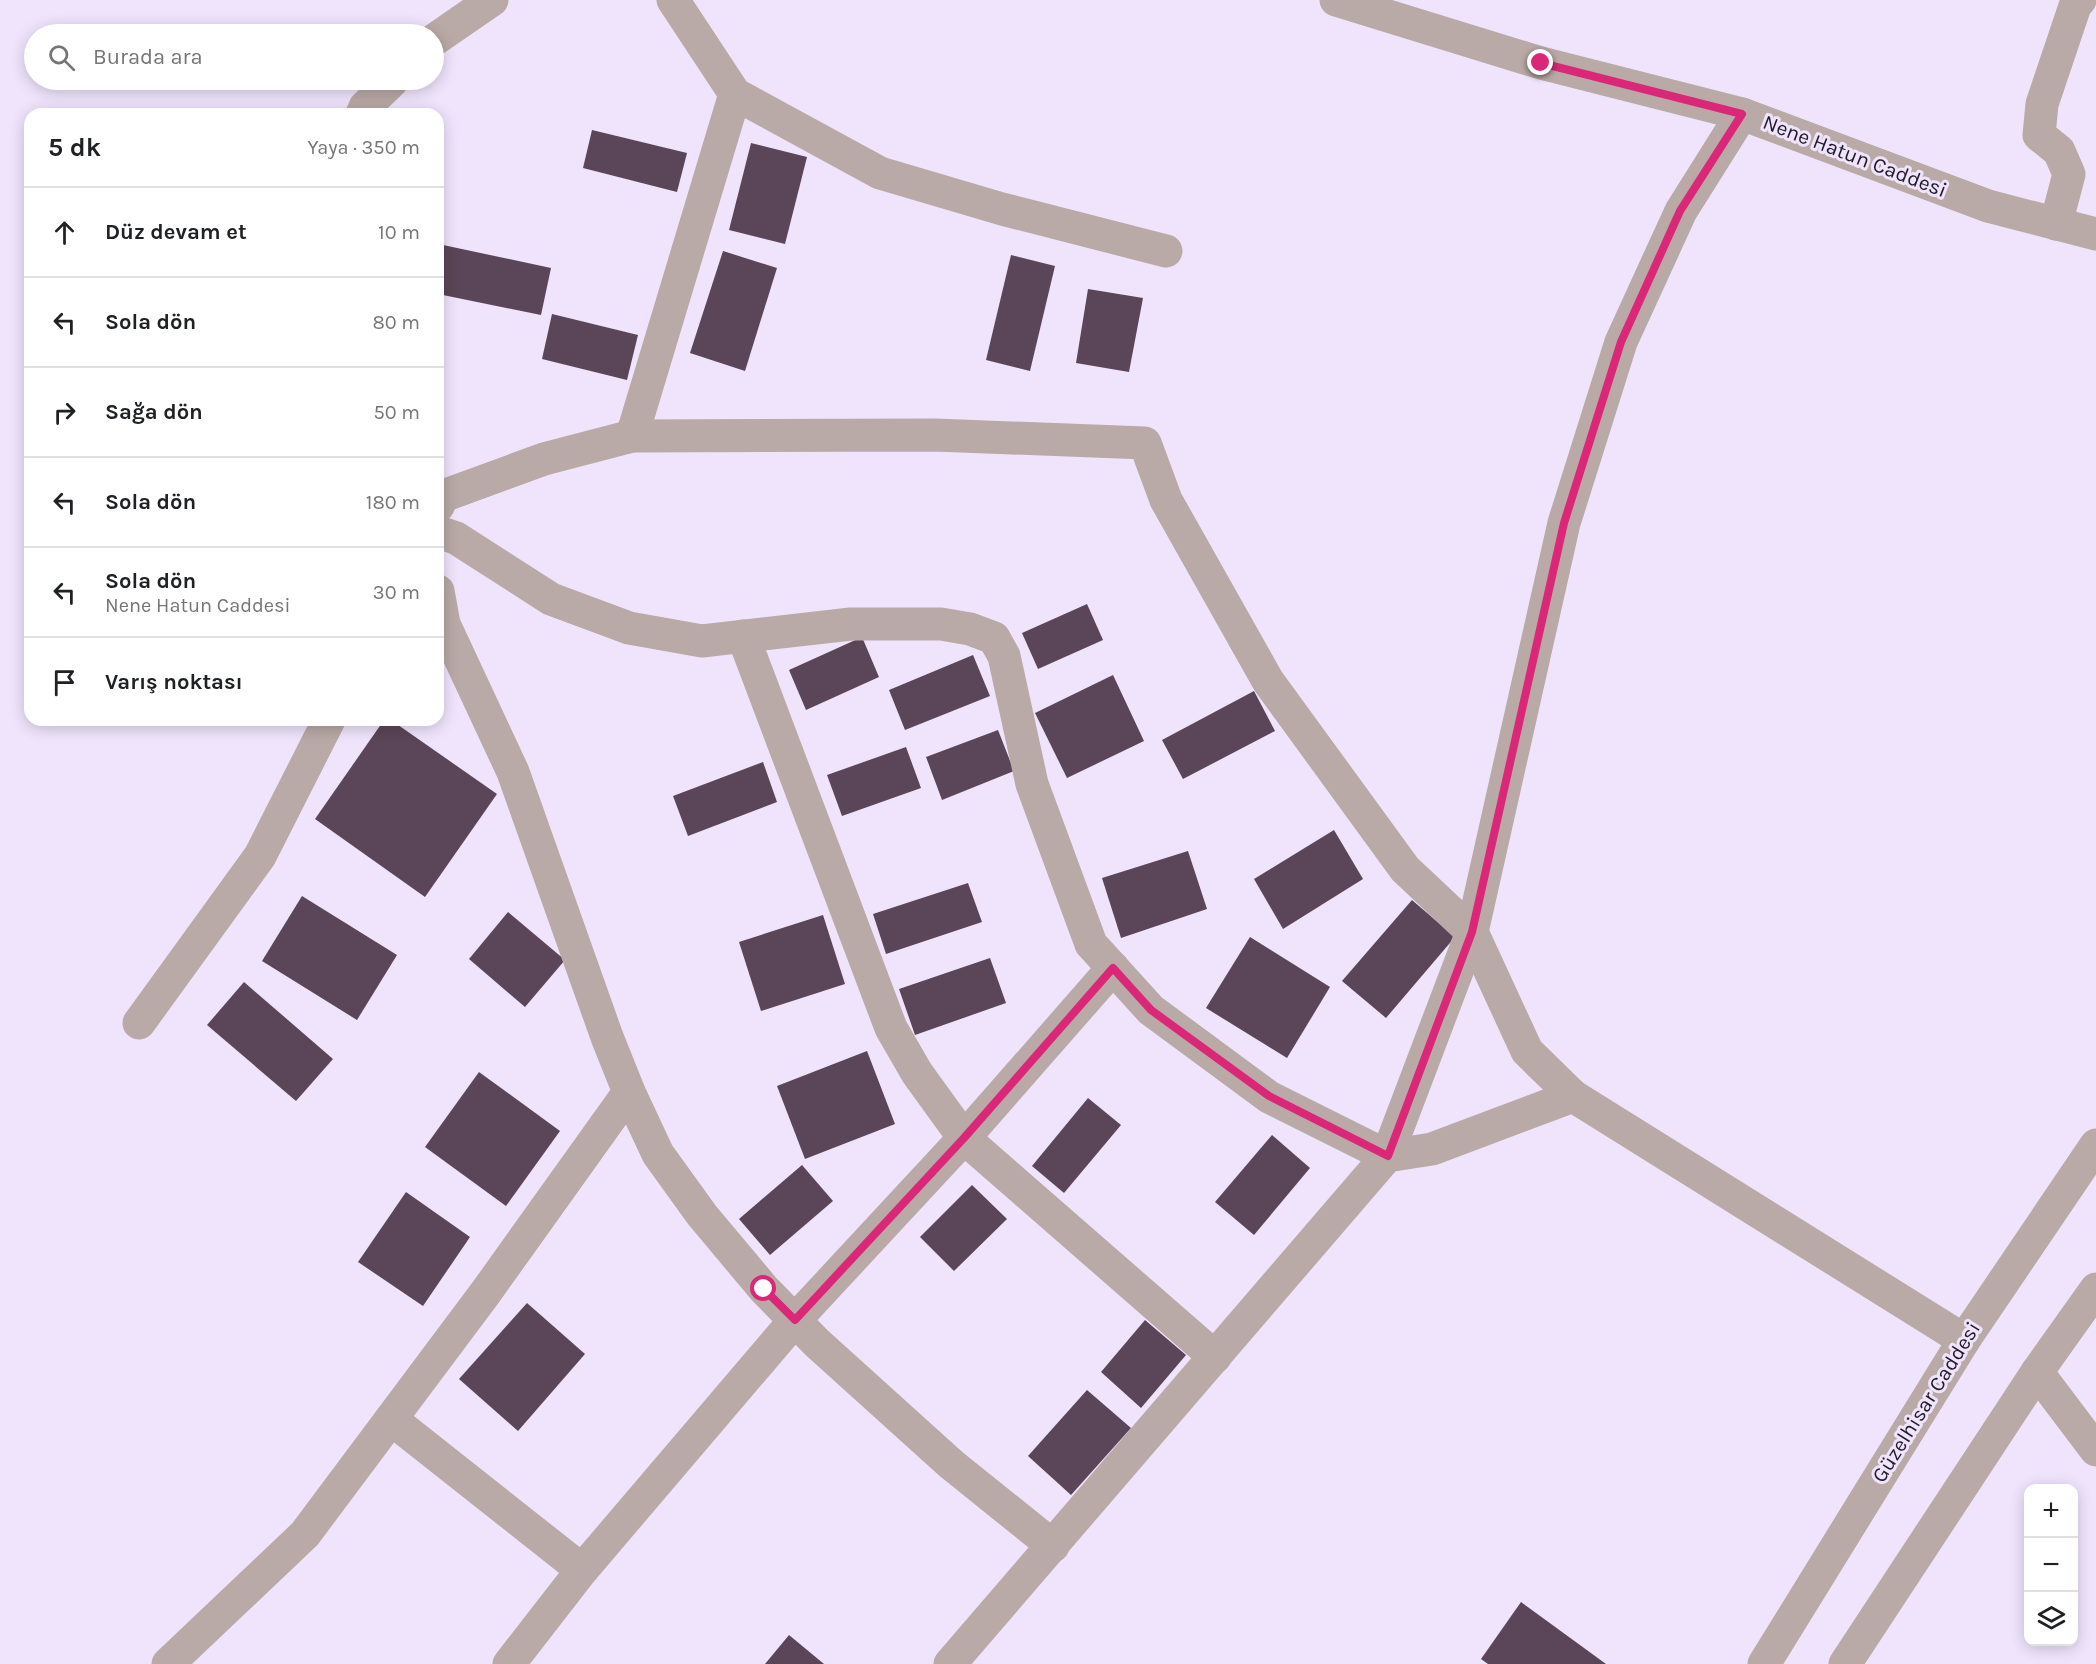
<!DOCTYPE html>
<html lang="tr">
<meta charset="utf-8">
<style>
:root{--surface:#fff;--page:#f6f6f6;--text:#202124;--muted:#757577;--line:#e0e0e0}
body{margin:0;font-family:Karla,sans-serif;background:var(--page);color:var(--text)}
.controls{position:absolute;right:18px;bottom:18px;display:grid;overflow:hidden;border-radius:12px;box-shadow:0 3px 15px #0003}
.controls button{width:54px;height:54px;display:grid;place-items:center;padding:0;border:0;border-bottom:2px solid var(--line);background:var(--surface);color:var(--text);font:30px sans-serif}
.stop{position:absolute;width:18px;height:18px;margin:-14px;border:4px solid #db2777;border-radius:50%;background:#fff}
.stop.end{background:#db2777;border-color:#fff;box-shadow:0 2px 6px #0008}
.list{margin:0;padding:0;list-style:none}
h2{display:flex;justify-content:space-between;align-items:center;height:78px;margin:0;padding:0 24px;font-size:26px}
h2 small{font-size:20px;font-weight:400;color:var(--muted)}
.list li{display:grid;grid-template-columns:39px 1fr auto;gap:18px;align-items:center;box-sizing:border-box;height:90px;padding:0 24px;border-top:2px solid var(--line)}
.list b{display:block;font-size:22px;white-space:nowrap}
.list p{margin:0;font-size:20px;white-space:nowrap;color:var(--muted)}
.list em{font-size:20px;font-style:normal;color:var(--muted)}
.icon{flex:none;width:33px;height:33px;fill:none;stroke:currentColor;stroke-width:2;stroke-linecap:round;stroke-linejoin:round}
.map{position:relative;flex:none;width:2096px;height:1664px;overflow:hidden}
.search{position:absolute;background:var(--surface);box-shadow:0 3px 15px #0003;left:24px;top:24px;width:420px;height:66px;display:flex;align-items:center;gap:15px;box-sizing:border-box;padding:0 21px;border-radius:33px;color:var(--muted);font-size:22px}
.panel{position:absolute;background:var(--surface);box-shadow:0 3px 15px #0003;left:24px;top:108px;width:420px;height:618px;border-radius:18px}
.map>svg:first-child{display:block}
.building{fill:#5b4558}
.lines{fill:none;stroke-linecap:round;stroke-linejoin:round}
.minor{stroke:#b9a9a7;stroke-width:33}
.tertiary{stroke:#b9a9a7;stroke-width:33}
.route{stroke:#db2777;stroke-width:8}
.labels{text-anchor:middle;dominant-baseline:central;stroke-width:6;stroke-linejoin:round;paint-order:stroke}
.street-label{font-size:21px;fill:#201b26;stroke:#efe4fc}
</style>
<div class="map">
<svg width="2096" height="1664" viewBox="0 0 2096 1664">
<rect width="100%" height="100%" fill="#efe4fc"/>
<g class="building">
<polygon points="592,130 687,153 677,192 583,168"/>
<polygon points="751,143 807,157 785,244 729,230"/>
<polygon points="443,245 551,268 541,315 438,294 438,270"/>
<polygon points="723,251 777,268 745,371 690,353"/>
<polygon points="1011,255 1055,266 1030,371 986,360"/>
<polygon points="1088,289 1143,298 1129,372 1076,363"/>
<polygon points="552,314 638,335 627,380 542,359"/>
<polygon points="1087,604 1103,640 1038,669 1022,633"/>
<polygon points="862,637 879,677 806,710 789,670"/>
<polygon points="973,655 990,696 905,730 889,690"/>
<polygon points="1113,675 1144,741 1067,778 1035,713"/>
<polygon points="1254,691 1275,731 1183,779 1162,740"/>
<polygon points="384,720 391,720 497,794 425,897 315,819"/>
<polygon points="998,730 1014,771 942,800 926,757"/>
<polygon points="906,747 921,788 842,816 827,775"/>
<polygon points="763,762 777,802 688,836 673,796"/>
<polygon points="1334,830 1363,879 1283,929 1254,879"/>
<polygon points="1188,851 1207,909 1121,938 1102,878"/>
<polygon points="968,883 982,922 886,954 873,914"/>
<polygon points="302,896 397,955 357,1020 262,961"/>
<polygon points="1412,900 1455,937 1386,1018 1342,981"/>
<polygon points="508,912 565,960 525,1007 469,959"/>
<polygon points="823,915 845,984 761,1011 739,942"/>
<polygon points="1250,937 1330,987 1287,1058 1206,1008"/>
<polygon points="990,958 1006,1003 915,1035 899,989"/>
<polygon points="244,982 333,1059 296,1101 207,1025"/>
<polygon points="867,1051 895,1124 805,1159 777,1086"/>
<polygon points="479,1072 560,1131 506,1206 425,1147"/>
<polygon points="1088,1098 1121,1125 1064,1193 1032,1166"/>
<polygon points="1272,1135 1310,1168 1254,1235 1215,1202"/>
<polygon points="802,1165 833,1201 770,1255 739,1219"/>
<polygon points="972,1185 1007,1219 954,1271 920,1237"/>
<polygon points="406,1192 470,1237 423,1306 358,1262"/>
<polygon points="527,1303 585,1354 518,1431 459,1379"/>
<polygon points="1145,1320 1186,1355 1141,1408 1101,1372"/>
<polygon points="1087,1390 1131,1428 1071,1495 1028,1456"/>
<polygon points="1521,1602 1606,1664 1488,1664 1481,1659"/>
<polygon points="789,1635 824,1664 765,1664"/>
</g>
<g class="lines">
<g class="minor">
<polyline points="673,0 735,94 880,173 1002,209 1166,251"/>
<polyline points="434,40 492,0"/>
<polyline points="362,114 365,107 393,80"/>
<polyline points="2056,224 2069,174 2059,151 2039,135 2042,104 2075,6 2080,0"/>
<polyline points="632,436 735,94"/>
<polyline points="438,506 443,496 544,459 632,436 935,435 1145,443 1166,500 1268,681 1405,869 1472,932 1527,1051 1573,1096 1964,1340"/>
<polyline points="438,532 456,538 551,599 629,628 702,641 851,624 941,624 970,629 994,638 1004,656 1032,784 1091,944 1151,1010 1269,1097 1387,1156 1432,1149 1573,1096"/>
<polyline points="438,591 444,624 513,772 607,1037 629,1092 658,1154 702,1215 764,1289 817,1343 951,1464 1053,1546"/>
<polyline points="743,636 891,1028 917,1073 964,1138 1215,1357"/>
<polyline points="139,1023 260,856 329,720"/>
<polyline points="2037,1372 2096,1450"/>
<polyline points="391,1419 582,1570"/>
<polyline points="168,1664 305,1534 486,1292 629,1092"/>
<polyline points="509,1664 582,1570 795,1320 964,1138 1113,968"/>
<polyline points="950,1664 1387,1156 1472,932 1564,523 1621,342 1681,211 1742,114"/>
</g>
<g class="tertiary">
<polyline points="1336,0 1541,63 1742,114 1988,206 2096,234"/>
<polyline points="1764,1664 1964,1340 2096,1145"/>
<polyline points="1845,1664 2037,1372 2096,1289"/>
</g>
</g>
<g class="lines">
<polyline class="route" points="764,1289 795,1320 964,1138 1113,968 1151,1010 1269,1096 1388,1156 1472,932 1564,523 1621,342 1680,211 1742,114 1541,63"/>
</g>
<g class="labels">
<g class="street-label">
<text transform="translate(1855 156) rotate(21)">Nene Hatun Caddesi</text>
<text transform="translate(1926 1402) rotate(-58)">Güzelhisar Caddesi</text>
</g>
</g>
</svg>
<div class="controls">
<button>+</button>
<button>−</button>
<button><svg class="icon" aria-label="layers" viewBox="0 0 24 24"><path d="M12 4l9 5-9 5-9-5zM3 14l9 5 9-5"/></svg></button>
</div>
<div class="stop" style="left:764px;top:1289px"></div>
<div class="stop end" style="left:1541px;top:63px"></div>
<div class="search"><svg class="icon" aria-label="search" viewBox="0 0 24 24"><circle cx="10" cy="10" r="6"/><path d="M15 15l6 6"/></svg>Burada ara</div>
<section class="panel">
<h2>5 dk<small>Yaya · 350 m</small></h2>
<ul class="list">
<li><svg class="icon" aria-label="ahead" viewBox="0 0 24 24"><path d="M12 20V5M6 11l6-6 6 6"/></svg><div><b>Düz devam et</b></div><em>10 m</em></li>
<li><svg class="icon" aria-label="left" viewBox="0 0 24 24"><path d="M17 20v-9H6M10 6l-5 5 5 5"/></svg><div><b>Sola dön</b></div><em>80 m</em></li>
<li><svg class="icon" aria-label="right" viewBox="0 0 24 24"><path d="M7 20v-9h11M14 6l5 5-5 5"/></svg><div><b>Sağa dön</b></div><em>50 m</em></li>
<li><svg class="icon" aria-label="left" viewBox="0 0 24 24"><path d="M17 20v-9H6M10 6l-5 5 5 5"/></svg><div><b>Sola dön</b></div><em>180 m</em></li>
<li><svg class="icon" aria-label="left" viewBox="0 0 24 24"><path d="M17 20v-9H6M10 6l-5 5 5 5"/></svg><div><b>Sola dön</b><p>Nene Hatun Caddesi</p></div><em>30 m</em></li>
<li><svg class="icon" aria-label="arrive" viewBox="0 0 24 24"><path d="M6 21V4h12l-3 4 3 4H6"/></svg><div><b>Varış noktası</b></div></li>
</ul>
</section>
</div>
